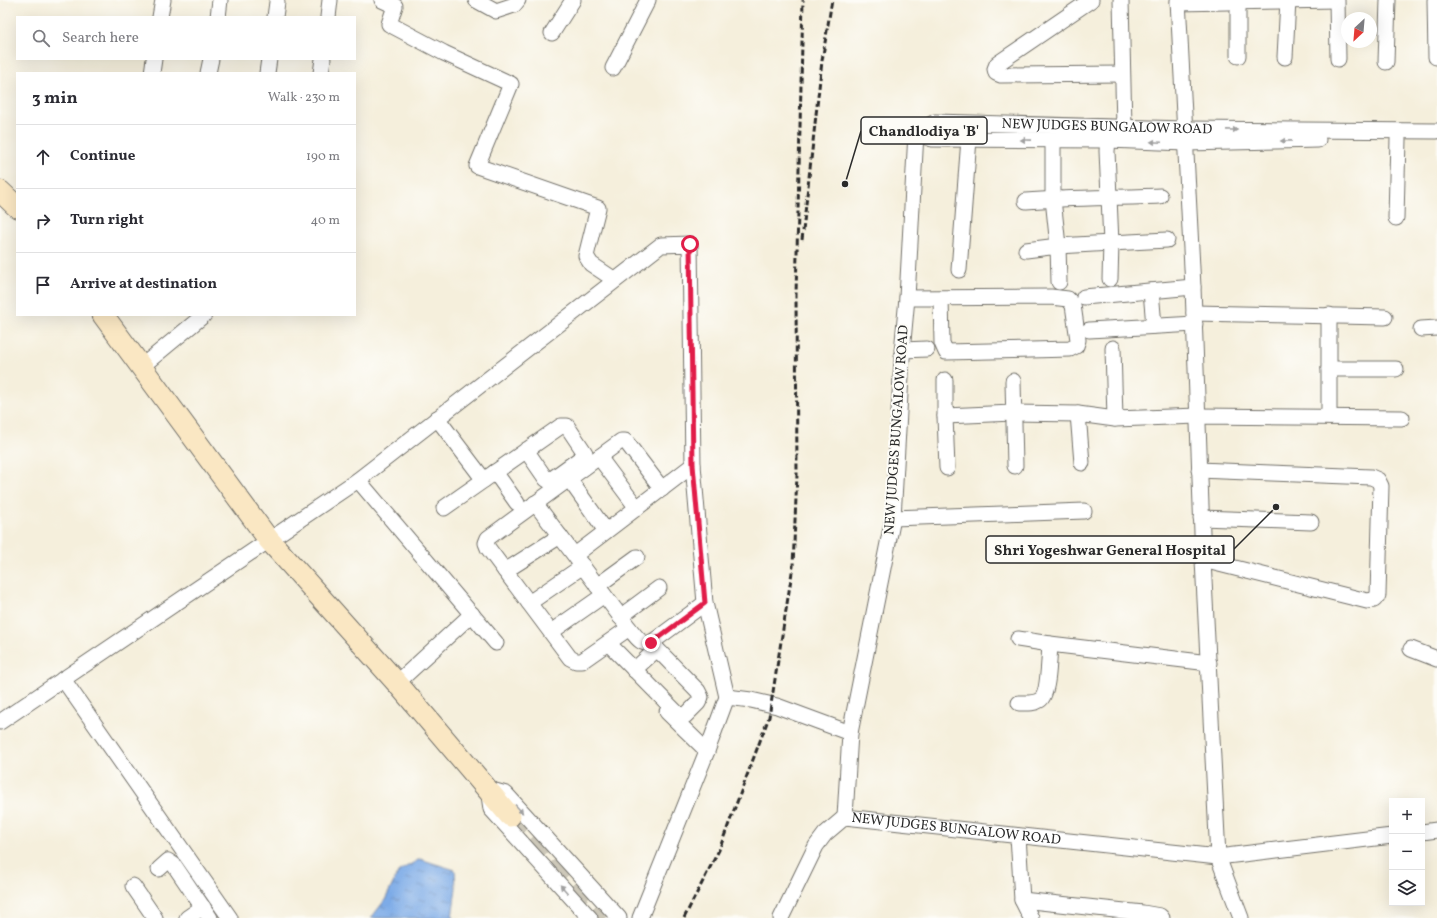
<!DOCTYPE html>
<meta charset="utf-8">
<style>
:root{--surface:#fff;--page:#f2f2f3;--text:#2b2b33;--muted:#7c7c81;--line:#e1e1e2}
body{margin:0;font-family:Vollkorn,serif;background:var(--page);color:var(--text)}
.controls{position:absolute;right:12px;bottom:12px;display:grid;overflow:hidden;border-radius:0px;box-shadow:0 4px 16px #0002}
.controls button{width:36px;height:36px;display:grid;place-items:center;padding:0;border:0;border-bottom:1px solid var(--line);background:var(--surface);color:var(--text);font:20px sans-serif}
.compass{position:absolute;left:1341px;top:12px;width:36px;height:36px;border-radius:50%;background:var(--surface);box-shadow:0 4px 16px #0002;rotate:206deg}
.stop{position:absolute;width:12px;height:12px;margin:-9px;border:3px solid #e11d48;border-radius:50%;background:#fff}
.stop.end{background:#e11d48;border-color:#fff;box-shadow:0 1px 4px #0008}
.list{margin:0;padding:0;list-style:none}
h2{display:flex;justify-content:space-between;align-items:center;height:52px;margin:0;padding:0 16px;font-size:17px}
h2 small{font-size:13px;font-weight:400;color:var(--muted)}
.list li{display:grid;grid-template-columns:26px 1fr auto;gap:12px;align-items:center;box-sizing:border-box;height:64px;padding:0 16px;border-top:1px solid var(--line)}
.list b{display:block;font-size:15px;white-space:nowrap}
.list em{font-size:13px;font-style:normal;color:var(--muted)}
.icon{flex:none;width:22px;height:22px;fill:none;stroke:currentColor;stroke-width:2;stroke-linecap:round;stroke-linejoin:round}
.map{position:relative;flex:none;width:1437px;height:918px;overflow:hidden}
.search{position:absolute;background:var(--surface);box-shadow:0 4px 16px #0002;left:16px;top:16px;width:340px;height:44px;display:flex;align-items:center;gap:10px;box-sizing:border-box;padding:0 14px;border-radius:0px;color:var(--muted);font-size:15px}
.panel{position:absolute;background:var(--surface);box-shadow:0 4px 16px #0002;left:16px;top:72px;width:340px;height:244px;border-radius:0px}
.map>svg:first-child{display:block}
.water{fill:url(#water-ripples);stroke:#546b89}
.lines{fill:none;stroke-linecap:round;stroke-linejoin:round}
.secondary-tunnel{stroke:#cdc8b9;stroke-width:21;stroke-dasharray:21 10;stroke-linecap:butt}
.street-casing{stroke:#727069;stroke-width:17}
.secondary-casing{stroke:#727069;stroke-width:23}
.street{stroke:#fff;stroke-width:15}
.secondary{stroke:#fae7c3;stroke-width:21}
.rail{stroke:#2b2b2b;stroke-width:3;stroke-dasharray:6 3;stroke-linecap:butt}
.oneway{fill:#a0a0a0}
.route{stroke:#e11d48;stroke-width:5}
.labels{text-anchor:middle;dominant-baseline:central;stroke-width:4;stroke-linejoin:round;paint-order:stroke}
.street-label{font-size:14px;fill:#2b2b2b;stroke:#fdfcf7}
.leader{fill:none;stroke:#2b2b2b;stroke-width:1.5}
.callout-dot{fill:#2b2b2b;stroke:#fdfcf7;stroke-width:1.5}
.callout{fill:#fdfcf7;stroke:#2b2b2b;stroke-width:1.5}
.callout-label{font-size:15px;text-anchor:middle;font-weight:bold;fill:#2b2b2b}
</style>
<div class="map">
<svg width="1437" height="918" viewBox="0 0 1437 918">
<defs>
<pattern id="water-ripples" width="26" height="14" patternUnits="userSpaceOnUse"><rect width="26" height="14" fill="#7dabe7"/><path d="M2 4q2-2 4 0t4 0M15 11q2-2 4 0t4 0" fill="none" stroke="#678bbb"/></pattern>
</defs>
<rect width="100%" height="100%" fill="#fdfcf7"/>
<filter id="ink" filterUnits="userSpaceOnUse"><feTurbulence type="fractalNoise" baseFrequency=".025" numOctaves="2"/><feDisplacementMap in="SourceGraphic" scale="8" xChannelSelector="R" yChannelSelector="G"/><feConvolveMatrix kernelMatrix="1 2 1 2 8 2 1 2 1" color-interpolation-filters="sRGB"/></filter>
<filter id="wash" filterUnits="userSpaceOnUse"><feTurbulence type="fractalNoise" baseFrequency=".012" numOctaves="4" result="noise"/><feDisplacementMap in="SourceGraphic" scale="16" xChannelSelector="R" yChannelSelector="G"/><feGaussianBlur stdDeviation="0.9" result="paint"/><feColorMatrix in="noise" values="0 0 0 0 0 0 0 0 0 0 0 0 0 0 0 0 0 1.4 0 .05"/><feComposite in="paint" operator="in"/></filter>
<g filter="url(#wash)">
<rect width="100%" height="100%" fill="#f5efdc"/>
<polygon class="water" points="420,859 455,870 456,888 452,918 371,918 385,900 399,871"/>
</g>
<g filter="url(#ink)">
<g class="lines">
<polyline class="secondary-tunnel" points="510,816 605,918"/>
<defs>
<g id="street">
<polyline points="382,0 395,6 389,24 444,53 511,84 477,166 598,208 586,256 591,264 615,280"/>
<polyline points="476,0 496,11 514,5 518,0"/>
<polyline points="1091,0 997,64 995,69 996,73 1001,75 1122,74"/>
<polyline points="1121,0 1124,127"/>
<polyline points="1178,0 1193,287 1203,560 1218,857 1241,918"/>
<polyline points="1238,0 1238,56"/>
<polyline points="1337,0 1338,59"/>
<polyline points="1435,0 1436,57"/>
<polyline points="1178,3 1336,0"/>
<polyline points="160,17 163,0"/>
<polyline points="218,17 220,0"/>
<polyline points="275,17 277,2"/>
<polyline points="328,17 330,0"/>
<polyline points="552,33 573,0"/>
<polyline points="1285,57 1288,0"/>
<polyline points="1386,62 1388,0"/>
<polyline points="613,68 648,0"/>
<polyline points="152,73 154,59"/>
<polyline points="208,73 211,59"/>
<polyline points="267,73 269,59"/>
<polyline points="321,73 323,59"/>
<path id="s1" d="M916 133 907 298 903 341 893 518 850 733 845 817 1218 857 1392 836"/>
<path id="s2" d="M916 133 935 122 1185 129 1437 131"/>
<polyline points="916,133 932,139 1108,140 1186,143 1318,140"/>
<polyline points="1053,140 1053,199 1058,246 1111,243 1107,151 1108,140"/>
<path d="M1026 201C1070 197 1115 198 1160 196"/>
<polyline points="1396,218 1398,139"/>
<polyline points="1026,250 1058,246 1059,282"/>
<polyline points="959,270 969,139"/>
<polyline points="1110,279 1111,243 1167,240"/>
<polyline points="1151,291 1154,326"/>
<polyline points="1084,297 1193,287"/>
<path d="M907 298C955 298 1003 297 1051 297L1068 299 1073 305 1078 340 1076 346 1070 349 946 352 942 343 941 298"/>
<polyline points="1194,313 1385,317"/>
<polyline points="1421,329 1437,328"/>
<polyline points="1089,330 1195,324"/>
<polyline points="1113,348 1115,419"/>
<polyline points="902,350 927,349"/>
<polyline points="141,367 204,315"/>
<polyline points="1329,369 1396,369"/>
<polyline points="945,380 945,416 1013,413 1078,414 1115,419 1198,416 1402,418"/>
<polyline points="1013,381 1015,466"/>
<polyline points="1078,414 1082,463"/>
<polyline points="945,416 947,468"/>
<polyline points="1329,417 1329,315"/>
<polyline points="437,418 484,480"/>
<polyline points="599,457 637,508"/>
<polyline points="1199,470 1371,477 1378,480 1381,486 1378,595 1374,600 1367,601 1203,560"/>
<polyline points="495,472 517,503"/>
<polyline points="569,479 606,531"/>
<polyline points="358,480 496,643"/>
<path d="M662 489 627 443 625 441H621L488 538 486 543 488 548 570 658 576 661H582L629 628C636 636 640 645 651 643L705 603"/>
<polyline points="535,503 629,628"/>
<polyline points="444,508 561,426 567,426 585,453 585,455 549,481 546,479 526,450"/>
<polyline points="893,518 1084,511"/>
<polyline points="1201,518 1311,522"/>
<polyline points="575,555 693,465"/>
<polyline points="505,571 560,536"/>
<polyline points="597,586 637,557"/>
<polyline points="529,603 583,566"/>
<polyline points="620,617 659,588"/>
<polyline points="551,632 604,595"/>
<polyline points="1018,639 1050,644"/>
<polyline points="608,643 677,713 685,716 698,703 701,697 698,691 651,643"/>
<polyline points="1411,649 1437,659"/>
<polyline points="634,670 657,649"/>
<polyline points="63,679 230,918"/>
<polyline points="397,683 472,614"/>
<polyline points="727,697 751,700 777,706 850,733"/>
<path d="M1019 703C1026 703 1034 704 1040 700 1049 694 1049 655 1050 644L1209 663"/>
<polyline points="667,712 707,751"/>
<polyline points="0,722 358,480 661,245 690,244 693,465 705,603 727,697 707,751 640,918"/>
<polyline points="1422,832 1437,830"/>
<polyline points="1018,836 1022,900 1031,918"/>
<polyline points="159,869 168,861 174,865 210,918"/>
<polyline points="133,886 155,918"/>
<polyline points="1022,900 1143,913 1160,916 1162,918"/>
<polyline points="187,918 203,907"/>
<polyline points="590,918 491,809 488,789 506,794 619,918"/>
<polyline points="781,918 816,846 825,834 845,817"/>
</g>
<g id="secondary">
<polyline points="0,191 17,207"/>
<polyline points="103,315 269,540 397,683 510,816"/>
</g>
</defs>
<use href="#street" class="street-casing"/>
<use href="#secondary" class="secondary-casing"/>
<use href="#street" class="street"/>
<use href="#secondary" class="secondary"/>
<g class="rail">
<polyline points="802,240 822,61 832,0"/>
<polyline points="684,918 719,850 769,717 793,566 797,475 796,295 803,0"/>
</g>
</g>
<defs><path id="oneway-solid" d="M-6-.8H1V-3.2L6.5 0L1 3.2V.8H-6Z"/></defs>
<g class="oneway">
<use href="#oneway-solid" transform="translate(1232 130) rotate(1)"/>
<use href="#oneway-solid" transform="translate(1026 140) rotate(-179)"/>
<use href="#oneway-solid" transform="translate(1286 141) rotate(179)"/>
<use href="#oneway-solid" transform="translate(1156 142) rotate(-178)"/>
<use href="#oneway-solid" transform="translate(519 809) rotate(48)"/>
<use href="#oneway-solid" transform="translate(564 889) rotate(-132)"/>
</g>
</g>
<g class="lines" filter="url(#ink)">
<polyline class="route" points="651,643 705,603 693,465 690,244"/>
</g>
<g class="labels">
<g class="street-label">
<text stroke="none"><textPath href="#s2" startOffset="194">NEW JUDGES BUNGALOW ROAD</textPath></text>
<text transform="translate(897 430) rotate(-86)">NEW JUDGES BUNGALOW ROAD</text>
<text stroke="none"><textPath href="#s1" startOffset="801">NEW JUDGES BUNGALOW ROAD</textPath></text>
</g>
</g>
<path class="leader" d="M845 184L861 131M1276 507L1234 549"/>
<g class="callout-dot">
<circle cx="845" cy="184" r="4"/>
<circle cx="1276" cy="507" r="4"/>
</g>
<g class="callout">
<rect x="861" y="117" width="126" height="27" rx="4"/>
<rect x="986" y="536" width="248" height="27" rx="4"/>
</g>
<g class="callout-label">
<text x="924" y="136">Chandlodiya 'B'</text>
<text x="1110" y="555">Shri Yogeshwar General Hospital</text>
</g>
</svg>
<div class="controls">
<button>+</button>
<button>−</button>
<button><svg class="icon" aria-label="layers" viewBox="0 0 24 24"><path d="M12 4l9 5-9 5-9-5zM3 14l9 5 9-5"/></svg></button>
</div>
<svg class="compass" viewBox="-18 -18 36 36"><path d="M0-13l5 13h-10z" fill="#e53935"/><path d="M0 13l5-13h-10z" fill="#7c7c81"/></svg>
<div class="stop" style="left:690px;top:244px"></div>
<div class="stop end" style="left:651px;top:643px"></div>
<div class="search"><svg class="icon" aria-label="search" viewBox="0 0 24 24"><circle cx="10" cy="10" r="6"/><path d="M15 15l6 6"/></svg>Search here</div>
<section class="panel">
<h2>3 min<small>Walk · 230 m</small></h2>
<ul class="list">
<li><svg class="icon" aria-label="ahead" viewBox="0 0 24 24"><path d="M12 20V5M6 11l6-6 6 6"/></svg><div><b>Continue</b></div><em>190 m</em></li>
<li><svg class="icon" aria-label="right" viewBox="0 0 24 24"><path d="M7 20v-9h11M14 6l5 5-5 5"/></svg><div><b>Turn right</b></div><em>40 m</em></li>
<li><svg class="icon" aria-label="arrive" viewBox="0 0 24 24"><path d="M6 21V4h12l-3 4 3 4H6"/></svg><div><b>Arrive at destination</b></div></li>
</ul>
</section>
</div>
